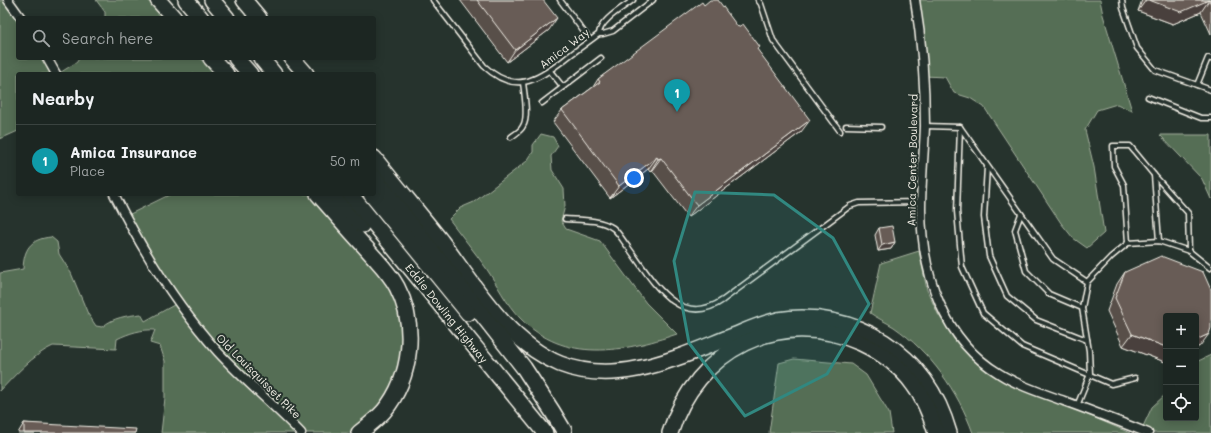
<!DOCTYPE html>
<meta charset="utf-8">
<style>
:root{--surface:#1c2622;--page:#29322f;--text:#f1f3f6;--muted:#a0a5a5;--line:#3a4340;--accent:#ff9aa2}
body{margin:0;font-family:Mali,sans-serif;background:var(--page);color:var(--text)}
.controls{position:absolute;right:12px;bottom:12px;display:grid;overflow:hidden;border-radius:4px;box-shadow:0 2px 10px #0003}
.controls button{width:36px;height:36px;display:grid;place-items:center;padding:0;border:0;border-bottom:1px solid var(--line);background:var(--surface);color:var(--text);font:20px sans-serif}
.you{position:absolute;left:634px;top:178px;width:14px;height:14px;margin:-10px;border:3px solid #fff;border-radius:50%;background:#1a73e8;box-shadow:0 0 0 6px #1a73e833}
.badge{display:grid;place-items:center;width:26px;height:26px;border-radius:50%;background:var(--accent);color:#fff;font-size:13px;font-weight:700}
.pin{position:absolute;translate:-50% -33px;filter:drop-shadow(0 1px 2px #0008)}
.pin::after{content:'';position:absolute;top:21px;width:14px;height:12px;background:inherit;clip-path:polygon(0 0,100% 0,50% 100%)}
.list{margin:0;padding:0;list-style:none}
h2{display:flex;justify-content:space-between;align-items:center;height:52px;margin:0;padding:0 16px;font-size:17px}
h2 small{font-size:13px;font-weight:400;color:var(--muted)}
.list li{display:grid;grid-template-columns:26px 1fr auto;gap:12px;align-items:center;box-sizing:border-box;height:72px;padding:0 16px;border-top:1px solid var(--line)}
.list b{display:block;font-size:15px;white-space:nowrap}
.list p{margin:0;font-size:13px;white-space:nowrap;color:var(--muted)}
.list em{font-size:13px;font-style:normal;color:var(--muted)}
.icon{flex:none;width:22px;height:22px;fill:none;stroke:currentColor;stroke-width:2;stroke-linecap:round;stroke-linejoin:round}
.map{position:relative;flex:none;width:1211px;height:433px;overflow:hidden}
.search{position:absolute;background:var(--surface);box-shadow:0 2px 10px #0003;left:16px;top:16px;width:360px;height:44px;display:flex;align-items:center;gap:10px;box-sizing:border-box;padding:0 14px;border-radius:4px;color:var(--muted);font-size:15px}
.panel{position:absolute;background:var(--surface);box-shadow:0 2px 10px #0003;left:16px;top:72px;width:360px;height:124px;border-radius:4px}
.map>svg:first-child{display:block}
.green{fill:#556e54;stroke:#a4b09e}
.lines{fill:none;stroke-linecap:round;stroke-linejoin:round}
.service-casing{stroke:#f4f1e8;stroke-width:7}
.minor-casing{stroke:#f4f1e8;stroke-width:11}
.motorway-casing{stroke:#f4f1e8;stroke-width:18}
.service{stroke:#26332d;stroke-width:4}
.minor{stroke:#26332d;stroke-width:8}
.motorway{stroke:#26332d;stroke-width:15}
.wall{fill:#594f4a;stroke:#f4f1e8}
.shaded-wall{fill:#49403c;stroke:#f4f1e8}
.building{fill:#685c56;stroke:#f4f1e8}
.marked{fill:#318880;fill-opacity:0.2;stroke:#318880;stroke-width:3;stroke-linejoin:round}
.labels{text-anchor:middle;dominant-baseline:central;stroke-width:4;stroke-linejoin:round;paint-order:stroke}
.street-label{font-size:11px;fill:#f4f1e8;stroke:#26332d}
</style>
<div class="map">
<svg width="1211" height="433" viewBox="0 0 1211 433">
<rect width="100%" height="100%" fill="#26332d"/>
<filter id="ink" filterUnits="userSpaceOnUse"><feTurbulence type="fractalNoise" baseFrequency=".025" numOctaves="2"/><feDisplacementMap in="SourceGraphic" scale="8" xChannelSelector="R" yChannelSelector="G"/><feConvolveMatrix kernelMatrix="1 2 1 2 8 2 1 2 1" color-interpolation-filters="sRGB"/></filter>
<g filter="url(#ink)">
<g class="green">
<polygon points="0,0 6,0 18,18 18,58 43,58 52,74 18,74 18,131 0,139"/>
<polygon points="96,0 152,0 166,18 105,18 105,12"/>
<polygon points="913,0 1100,0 1103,15 1132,111 1117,104 1097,110 1085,130 1094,167 1104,233 1087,248 1073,238 1061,223 984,107 970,98 954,93 945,77 924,76"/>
<polygon points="79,58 200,58 213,74 58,74 77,62"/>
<path d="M541 134 553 137 558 146 551 156 552 170 564 189 565 206 561 221 566 229 600 241 646 303 677 334C623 352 565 364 520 318 506 304 497 284 486 268 474 251 461 235 449 219L460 208 474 202 527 161 533 152V145Z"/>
<polygon points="1160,135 1211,135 1211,199 1202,179"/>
<path d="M171 194H313L397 295 413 356 366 433H161L165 398V361L160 346 150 343 155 330C142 329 129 333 117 339L116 349 53 346C34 354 14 376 0 391V273L23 269C24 249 30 239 51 237L57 242 59 254 71 273 88 314 96 326 102 327C114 317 126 316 141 314L145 321 174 305 176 303 126 216Z"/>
<path d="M919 251 927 290 938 314 966 353 991 372 1025 388 1130 433H973C958 391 930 352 894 327 886 322 877 318 870 313L881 263Z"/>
<polygon points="1211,355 1211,433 1140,433 1152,407 1166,394 1166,418 1196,418 1196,362"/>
<polygon points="794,359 851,364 866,375 889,413 892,433 769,433 779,363"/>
</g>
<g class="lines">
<defs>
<g id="service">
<path d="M433 0 484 66C514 94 535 82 564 60 575 51 587 43 599 34 600 20 623 8 633 0"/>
<polyline points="560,0 590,40"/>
<polyline points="758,0 761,4 773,40 840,131"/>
<polyline points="1122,0 1123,8 1137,48 1155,70 1211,90"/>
<polyline points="599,34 603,34 613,31 653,0"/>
<polyline points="550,71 563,87"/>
<polyline points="1197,85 1208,58 1211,59"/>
<polyline points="1148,97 1201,118 1211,118"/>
<polyline points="542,103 601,58"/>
<polyline points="846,126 881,127"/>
<polyline points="925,126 960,127 1053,259 1087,282"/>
<polyline points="960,127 957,211 962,267 983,313 1022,346 1111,384 1135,378"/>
<path d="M511 137C515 134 521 131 523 126 529 117 524 93 523 82"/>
<polyline points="987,167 984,217 989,256 1007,296 1036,320 1087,340"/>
<polyline points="1154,175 1188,213 1189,251"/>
<polyline points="1021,214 1015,230 1026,271 1049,294 1082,308"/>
<path d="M565 219C580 220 600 219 613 228 619 233 623 241 628 247 651 278 678 331 723 300L850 206 859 203 921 202"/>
<polyline points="1128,243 1124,185 1114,166 1113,146 1130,146 1154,175 1159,241"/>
<polyline points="1077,406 1090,374 1089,351 1082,308 1087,282 1111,257 1128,243 1159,241 1189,251 1210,268"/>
</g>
<g id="minor">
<polyline points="8,0 21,18"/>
<path d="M915 0C922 42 925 84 925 126 924 154 921 182 921 210 922 274 943 340 1000 374 1019 386 1042 393 1064 401 1092 411 1120 422 1148 433"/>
<polyline points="47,58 56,74"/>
<path d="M114 194C142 250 176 305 218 352 244 380 274 405 301 433"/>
</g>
<g id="motorway">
<polyline points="158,0 174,18"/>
<polyline points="186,0 201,18"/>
<polyline points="212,0 227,18"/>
<polyline points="244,0 259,18"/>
<polyline points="211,58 226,74"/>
<polyline points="236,58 250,74"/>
<polyline points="261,58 274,74"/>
<polyline points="292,58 306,74"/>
<path d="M374 158C396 186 419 213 441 241 474 285 507 342 560 364 619 387 678 357 733 336 748 330 763 323 778 320 815 314 853 322 884 342 918 364 938 394 949 433"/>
<polyline points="374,177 524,368 552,411 564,431"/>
<path d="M318 194C334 212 350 231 367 249 377 261 389 272 397 287 417 325 412 377 384 411 377 419 368 426 359 433"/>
<polyline points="335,194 362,225"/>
<polyline points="350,194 545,433"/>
<polyline points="371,194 468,313"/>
<path d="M670 433C696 350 779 306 861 343 880 352 900 366 913 384 924 398 931 416 936 433"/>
</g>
</defs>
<use href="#service" class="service-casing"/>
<use href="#minor" class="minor-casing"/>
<use href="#motorway" class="motorway-casing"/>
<use href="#service" class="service"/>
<use href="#minor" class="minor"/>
<use href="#motorway" class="motorway"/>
</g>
<g class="wall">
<polygon points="460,0 543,0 549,30 507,62"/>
<polygon points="1142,0 1211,0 1211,34 1201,12 1173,24 1138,11"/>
<polygon points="704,5 738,27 757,50 801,132 688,217 652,170 650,172 648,169 610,198 553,122 562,110 593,87 598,79"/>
<polygon points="879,228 895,242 891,249 878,251 875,235"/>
<polygon points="1125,272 1200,346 1165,362 1123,346 1107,311 1117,284"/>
<polygon points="24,423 135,433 18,433"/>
</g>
<g class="shaded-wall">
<polygon points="1146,0 1209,0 1201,12 1173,24 1138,11"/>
<polygon points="557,18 549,30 507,62 515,50"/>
<polygon points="810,120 801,132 688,217 697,205"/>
<polygon points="657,157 648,169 610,198 619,186"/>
<polygon points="661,158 652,170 650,172 658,159"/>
<polygon points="895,242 891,249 878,251 882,245"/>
<polygon points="1132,334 1166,347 1166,361 1165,362 1123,346"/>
<polygon points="1209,334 1200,346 1196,348 1196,340"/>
</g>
<g class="building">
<polygon points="477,0 543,0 557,18 515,50"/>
<polygon points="710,0 718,0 738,27 743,24 760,47 757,49 810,120 697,205 661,158 658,159 657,157 619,186 562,110 600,82 598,79 702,2 704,5"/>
<polygon points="1149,0 1211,0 1211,4 1209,0 1181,12"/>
<polygon points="892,226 895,242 882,245 879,228"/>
<polygon points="1161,256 1203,272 1211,290 1211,328 1209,334 1196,340 1196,316 1166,316 1166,347 1132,334 1115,298 1125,272"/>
<polygon points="24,423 136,429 135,433 24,433"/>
</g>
</g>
<path class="marked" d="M695 192 774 195 833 238 869 304 827 374 745 416 689 343 674 261Z"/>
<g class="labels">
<g class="street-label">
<text transform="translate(564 48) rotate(-37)">Amica Way</text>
<text transform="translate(912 160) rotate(-89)">Amica Center Boulevard</text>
<text transform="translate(447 313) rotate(51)">Eddie Dowling Highway</text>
<text transform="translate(259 376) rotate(45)">Old Louisquisset Pike</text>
</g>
</g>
</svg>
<div class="controls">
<button>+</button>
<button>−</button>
<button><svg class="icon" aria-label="locate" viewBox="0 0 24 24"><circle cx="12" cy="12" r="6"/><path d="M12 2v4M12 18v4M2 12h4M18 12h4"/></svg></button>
</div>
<div class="you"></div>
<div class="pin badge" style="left:677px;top:112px;background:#0f9aa8">1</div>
<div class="search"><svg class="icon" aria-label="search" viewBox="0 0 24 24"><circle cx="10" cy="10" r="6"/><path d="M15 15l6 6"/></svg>Search here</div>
<section class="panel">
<h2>Nearby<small></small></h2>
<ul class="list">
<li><span class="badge" style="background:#0f9aa8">1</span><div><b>Amica Insurance</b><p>Place</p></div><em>50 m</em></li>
</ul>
</section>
</div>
